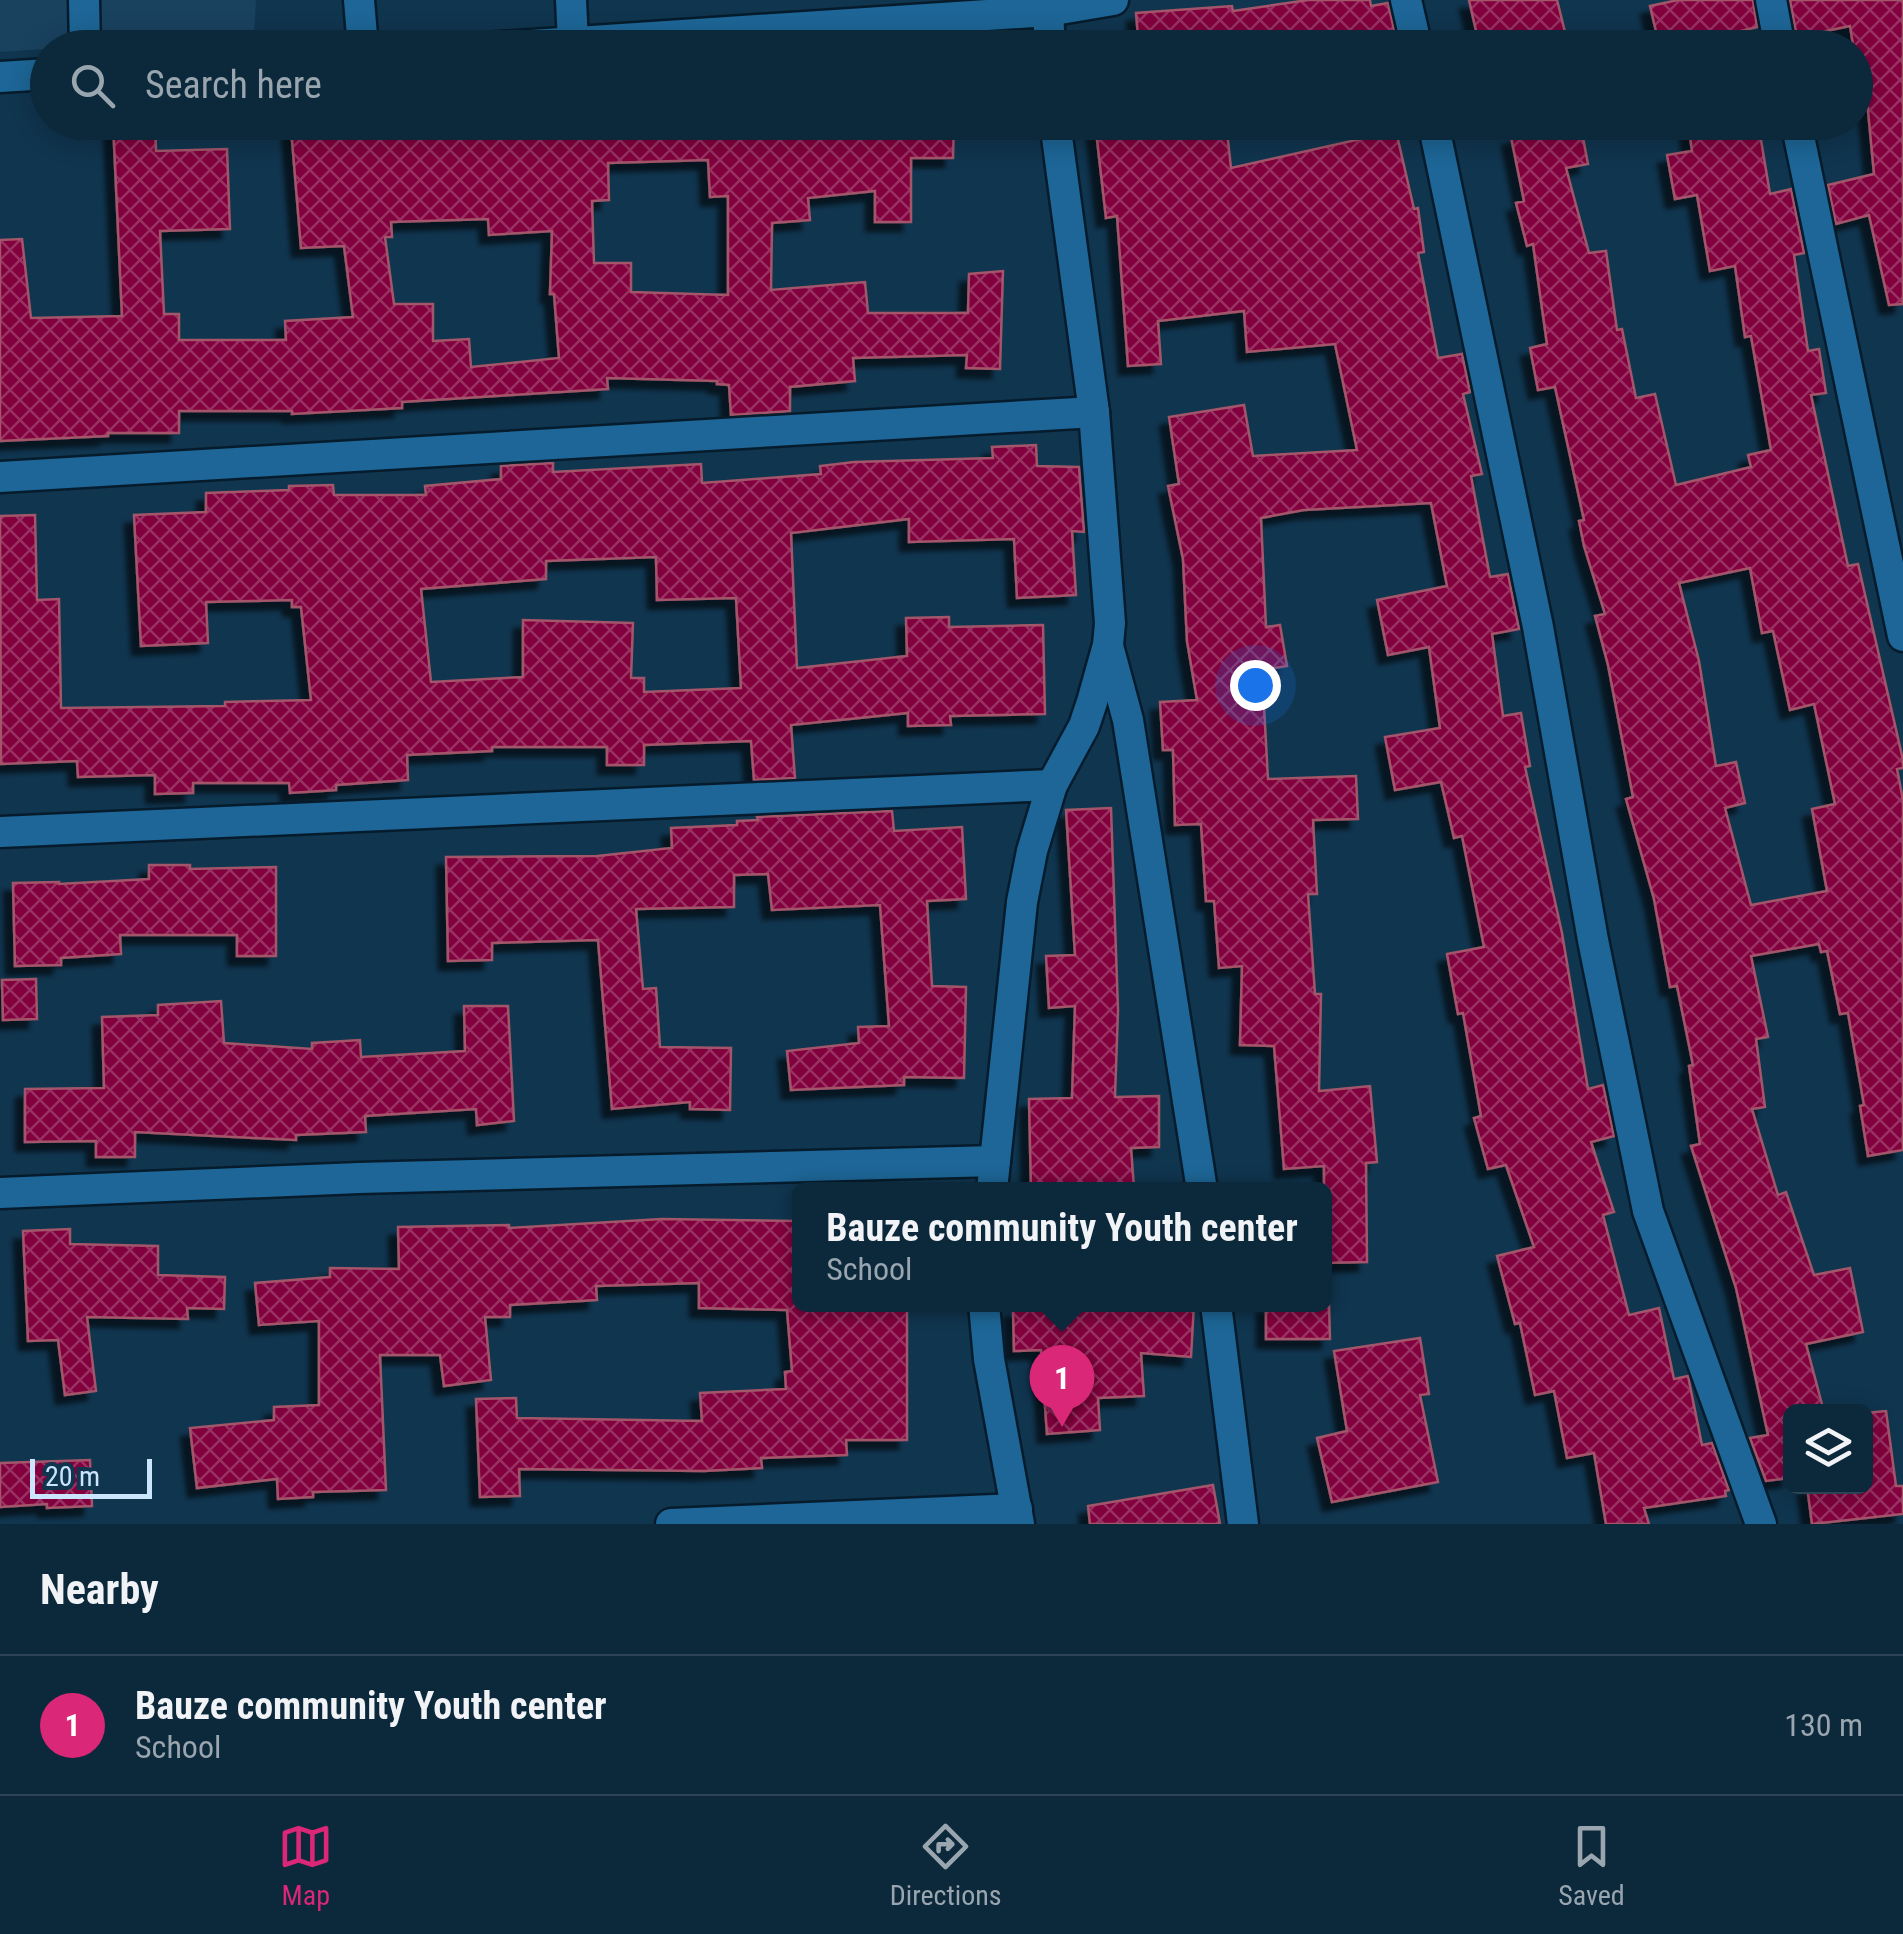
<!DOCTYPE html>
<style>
:root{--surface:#0c283b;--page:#1a3446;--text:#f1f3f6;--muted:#9aa6af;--line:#2c4455;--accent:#db2777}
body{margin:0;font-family:"Roboto Condensed",sans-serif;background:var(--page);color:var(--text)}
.controls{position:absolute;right:30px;bottom:30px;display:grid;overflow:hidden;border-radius:15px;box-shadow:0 5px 25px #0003}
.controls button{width:90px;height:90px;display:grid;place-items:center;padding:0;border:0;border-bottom:2px solid var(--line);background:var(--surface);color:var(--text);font:50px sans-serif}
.scale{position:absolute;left:30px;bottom:25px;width:122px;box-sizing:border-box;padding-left:10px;border:5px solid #cae5fc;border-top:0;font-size:28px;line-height:35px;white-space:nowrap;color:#cae5fc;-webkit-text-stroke:8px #10354f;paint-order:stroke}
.you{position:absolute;left:1255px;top:685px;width:35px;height:35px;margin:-25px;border:8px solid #fff;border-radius:50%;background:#1a73e8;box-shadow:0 0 0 15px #1a73e833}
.badge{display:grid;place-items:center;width:65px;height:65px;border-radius:50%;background:var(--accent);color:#fff;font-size:32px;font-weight:700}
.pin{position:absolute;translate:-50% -82px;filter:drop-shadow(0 2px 5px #0008)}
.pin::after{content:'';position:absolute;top:52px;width:35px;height:30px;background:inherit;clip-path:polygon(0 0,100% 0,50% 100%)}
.popup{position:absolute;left:792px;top:1182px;width:540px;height:130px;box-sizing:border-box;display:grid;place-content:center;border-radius:15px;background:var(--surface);filter:drop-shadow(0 2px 8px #0005);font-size:32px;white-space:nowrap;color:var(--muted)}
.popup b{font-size:38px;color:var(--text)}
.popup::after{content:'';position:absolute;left:50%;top:100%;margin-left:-20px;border:20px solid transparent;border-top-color:var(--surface)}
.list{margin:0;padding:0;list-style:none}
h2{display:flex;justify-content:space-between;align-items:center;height:130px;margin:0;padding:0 40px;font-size:42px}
h2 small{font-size:32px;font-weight:400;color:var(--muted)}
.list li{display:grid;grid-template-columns:65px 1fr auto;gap:30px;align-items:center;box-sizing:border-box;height:140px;padding:0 40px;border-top:2px solid var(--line)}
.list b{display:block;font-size:38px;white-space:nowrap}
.list p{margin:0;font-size:32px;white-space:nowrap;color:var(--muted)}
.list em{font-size:32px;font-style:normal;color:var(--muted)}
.icon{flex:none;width:55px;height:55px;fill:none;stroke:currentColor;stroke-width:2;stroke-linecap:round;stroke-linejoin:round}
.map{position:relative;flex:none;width:1903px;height:1524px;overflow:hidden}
.search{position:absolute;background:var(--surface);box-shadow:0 5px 25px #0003;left:30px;right:30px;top:30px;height:110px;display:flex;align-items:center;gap:25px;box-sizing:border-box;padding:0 35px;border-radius:55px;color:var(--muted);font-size:38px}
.sheet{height:270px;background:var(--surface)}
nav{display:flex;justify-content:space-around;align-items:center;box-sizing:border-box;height:140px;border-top:2px solid var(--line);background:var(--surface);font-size:28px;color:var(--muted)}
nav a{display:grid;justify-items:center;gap:5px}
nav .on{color:var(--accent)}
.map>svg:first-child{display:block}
.built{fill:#19425f}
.building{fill:url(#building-cross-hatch);stroke:#a3566b;stroke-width:2.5;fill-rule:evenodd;filter:url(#shadow)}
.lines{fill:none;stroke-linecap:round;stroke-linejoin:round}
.minor-casing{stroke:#061c2c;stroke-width:35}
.minor{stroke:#1d6697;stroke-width:30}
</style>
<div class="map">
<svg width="1903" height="1524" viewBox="0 0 1903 1524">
<defs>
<pattern id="building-cross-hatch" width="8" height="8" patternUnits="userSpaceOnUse" patternTransform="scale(2.5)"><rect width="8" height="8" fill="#82013c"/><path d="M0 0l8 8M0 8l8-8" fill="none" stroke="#983263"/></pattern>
<filter id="shadow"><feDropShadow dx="-9" dy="9" stdDeviation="2.5" flood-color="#0009"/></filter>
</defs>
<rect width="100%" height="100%" fill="#10354f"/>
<polygon class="built" points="0,0 256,0 254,35 0,52"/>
<g class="building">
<polygon points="1308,0 1370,0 1371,6 1388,3 1398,48 1139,48 1136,13 1232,6 1233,11"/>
<polygon points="1469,0 1557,0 1569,48 1480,48"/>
<polygon points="1678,0 1753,0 1757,27 1673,48 1660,48 1650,6"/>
<polygon points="1790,0 1903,0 1903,304 1889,305 1869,215 1836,224 1828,185 1874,174 1867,100 1862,100 1850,26 1797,37"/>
<path d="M113 122H155L156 151 227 149 230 229 160 231 164 314H179V340H286L285 321 353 317 344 246 301 248 291 128 385 122 386 133 466 131 465 122H518V131L627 128V122H954L953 158H911V222H875V191L808 198 810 220 772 223 771 290 865 282 868 313H968L969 274 1003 271 1000 369 966 368 967 355 853 358 855 381 790 387V411L731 415 729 385 717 384V381L607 378 608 389 402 402V408L292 414V411H179V433H108V436L0 441V240L22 239 31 318 122 316ZM708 160 710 197 728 196V295L631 292V263H594L592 201 609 200 608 163ZM488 219 489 235 552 231 550 294H554L559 358 471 367 469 339 433 341V304H394L385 237H392L391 222Z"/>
<polygon points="1095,122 1226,122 1231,168 1396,131 1414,209 1418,208 1424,252 1418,253 1438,358 1462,354 1470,392 1463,394 1482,474 1471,476 1490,577 1508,574 1519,629 1492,634 1503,716 1521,713 1530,766 1525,767 1562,933 1588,1089 1603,1085 1614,1136 1591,1142 1614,1212 1603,1215 1629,1315 1659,1308 1674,1379 1688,1376 1702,1445 1712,1443 1729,1490 1725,1491 1726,1496 1644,1508 1649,1524 1606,1524 1594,1453 1567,1458 1554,1391 1535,1395 1520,1323 1515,1324 1497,1256 1534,1247 1506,1165 1488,1169 1474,1118 1481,1116 1463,1013 1458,1014 1447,954 1484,947 1462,836 1454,838 1441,782 1395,790 1385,737 1440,728 1429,647 1388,655 1377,600 1447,586 1431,503 1304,510 1261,518 1266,627 1280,625 1287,666 1262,670 1268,779 1356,776 1358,819 1313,820 1317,894 1308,894 1315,994 1321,994 1319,1091 1370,1086 1377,1162 1366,1163 1367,1262 1324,1263 1324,1166 1284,1169 1274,1046 1240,1045 1242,966 1219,968 1214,901 1206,901 1201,824 1175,825 1173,750 1163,750 1160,702 1197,700 1187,641 1183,559 1168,486 1179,484 1169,417 1244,405 1253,456 1357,450 1335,344 1247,352 1244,311 1158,321 1161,364 1128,366 1117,216 1106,218"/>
<path d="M1576 122H1580L1588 164 1566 168 1589 253 1606 251 1617 330 1622 329 1636 398 1655 394 1676 485 1751 467 1748 455 1771 450 1751 336 1745 337 1735 266 1710 271 1697 195 1675 199 1667 155 1692 151 1688 122H1758L1770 194 1791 189 1804 253 1794 255 1808 351 1819 349 1826 393 1811 395 1848 566 1858 564 1903 760V768L1897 769 1903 800V1150L1868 1156 1860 1106 1864 1105 1848 1013 1840 1014 1827 951 1821 952 1819 944 1751 956 1768 1037 1756 1039 1765 1107 1752 1109 1778 1195 1786 1192 1814 1275 1850 1268 1863 1332 1806 1344 1824 1412H1790V1478L1766 1481 1750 1438 1768 1435 1736 1288 1691 1146 1700 1144 1689 1066 1693 1065 1677 986 1670 987 1654 899 1626 799 1633 797 1608 665 1595 616 1605 614 1584 546 1579 521 1584 520 1555 387 1538 390 1530 348 1547 344 1533 244 1527 246 1516 203 1524 201 1511 137ZM1750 568 1762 633 1773 631 1790 710 1814 704 1835 804 1812 809 1827 891 1751 905 1725 808 1745 803 1736 762 1716 766 1699 661 1679 583Z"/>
<path d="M1036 445 1037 466 1079 467 1084 532 1072 531 1076 595 1017 598 1014 539 909 542V519L791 533 797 668 907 656 906 618 949 617V627L1043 625 1045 714 950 716 951 725 908 726V713L791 725 795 778 754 780 751 741 644 745V765H607V747H492V751L407 755 408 780 336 785V790L290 793 289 783H193V793L155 794V775L78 777 77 761 1 764 0 516 35 515 37 600 59 599 61 708 225 706V702L311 700 301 607H292V600L206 602 208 643 141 646 134 515 206 512V493L289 490V486L333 485 334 495H426L425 486 501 479V466L553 463V472L701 464 702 483 821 474 820 466 854 462 993 458 992 447ZM656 557 657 600 736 598 741 688 644 692V678H631L633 623 523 620V677L431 682 421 589 546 579V561Z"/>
<polygon points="1111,808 1118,1010 1115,1097 1159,1096 1159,1147 1131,1148 1134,1188 1031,1190 1029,1099 1072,1098 1075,1006 1049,1008 1046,956 1075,955 1066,810"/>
<polygon points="892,811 894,831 962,827 966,899 927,901 932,986 966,987 964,1078 904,1077 904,1085 791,1090 787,1051 859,1043 858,1027 889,1026 880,905 772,910 768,874 734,875 734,907 636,909 643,989 656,988 660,1047 731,1048 730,1110 690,1109 690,1102 612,1109 598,940 492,943 492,960 448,961 446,857 597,856 672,848 671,828 737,825 737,821 758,820 757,817"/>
<polygon points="149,865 190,865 190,869 276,867 276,956 237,956 237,935 120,935 121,954 61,958 61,965 15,966 13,883 59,882 59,884 149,879"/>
<polygon points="36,979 37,1019 3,1020 2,980"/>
<polygon points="221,1001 224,1043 312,1049 312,1043 360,1040 361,1057 465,1051 464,1006 508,1006 514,1121 477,1125 476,1109 365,1116 366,1132 296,1135 296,1140 135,1132 135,1157 96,1157 96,1141 25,1142 25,1089 104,1088 102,1017 158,1015 158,1005"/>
<polygon points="662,1219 800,1221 800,1304 907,1304 907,1440 846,1440 847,1455 761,1458 762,1468 704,1471 519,1469 520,1496 480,1497 476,1399 516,1398 517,1418 702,1421 700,1393 786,1389 785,1372 792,1371 787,1310 699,1308 699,1283 596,1286 597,1300 510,1305 510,1317 485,1317 491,1380 444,1386 440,1355 380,1355 386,1490 313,1492 313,1497 278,1499 277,1479 197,1488 190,1428 274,1420 274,1407 319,1405 319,1321 259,1325 255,1283 330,1277 330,1268 399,1269 398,1227 509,1225 509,1228"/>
<polygon points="70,1229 70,1244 158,1246 158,1275 225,1277 224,1309 187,1308 188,1319 87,1317 96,1391 65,1395 58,1340 28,1341 23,1231"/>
<polygon points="1109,1304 1194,1304 1191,1357 1141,1353 1144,1396 1098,1398 1100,1430 1047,1434 1041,1350 1014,1351 1013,1309"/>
<polygon points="1266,1304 1329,1304 1330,1339 1266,1339"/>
<polygon points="1420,1338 1429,1394 1420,1395 1438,1482 1332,1502 1317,1438 1347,1431 1334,1351"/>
<polygon points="1886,1411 1896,1486 1903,1486 1903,1514 1812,1524 1807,1486 1866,1486 1866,1413"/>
<polygon points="90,1460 92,1506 47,1508 47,1504 0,1507 0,1463"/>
<polygon points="1213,1485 1220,1524 1090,1524 1088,1506"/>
</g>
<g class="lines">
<defs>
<g id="minor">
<polyline points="84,0 85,48"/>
<polyline points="359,0 363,48"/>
<polyline points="571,0 573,43"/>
<polyline points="1406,0 1417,48"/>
<polyline points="1771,0 1780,48"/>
<polyline points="1048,11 1050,48"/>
<polyline points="484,48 1048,11 1113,0"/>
<polyline points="0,77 48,74"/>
<polyline points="1433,122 1538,627 1593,940 1648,1211 1761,1524"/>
<polyline points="1796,122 1903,636"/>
<polyline points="0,477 1094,412"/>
<polyline points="1108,646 1128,720 1202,1190"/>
<polyline points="0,832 1052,785"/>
<polyline points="992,1190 1022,902 1032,851 1052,785 1084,726 1092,702 1108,645 1110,623 1094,412 1055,122"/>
<polyline points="0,1193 359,1178 995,1161"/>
<polyline points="984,1304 989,1359 1019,1524"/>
<polyline points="1216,1304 1243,1524"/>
<polyline points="671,1524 1017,1509"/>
</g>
</defs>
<use href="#minor" class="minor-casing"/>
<use href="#minor" class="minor"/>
</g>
</svg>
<div class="controls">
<button><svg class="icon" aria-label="layers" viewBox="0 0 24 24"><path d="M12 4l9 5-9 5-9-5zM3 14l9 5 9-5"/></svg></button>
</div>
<div class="scale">20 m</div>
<div class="you"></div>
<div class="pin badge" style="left:1062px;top:1427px">1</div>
<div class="popup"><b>Bauze community Youth center</b>School</div>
<div class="search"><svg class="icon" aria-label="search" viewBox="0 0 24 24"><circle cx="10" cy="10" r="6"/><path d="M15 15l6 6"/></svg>Search here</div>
</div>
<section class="sheet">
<h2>Nearby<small></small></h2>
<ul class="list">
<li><span class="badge">1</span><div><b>Bauze community Youth center</b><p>School</p></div><em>130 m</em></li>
</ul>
</section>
<nav>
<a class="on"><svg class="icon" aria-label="map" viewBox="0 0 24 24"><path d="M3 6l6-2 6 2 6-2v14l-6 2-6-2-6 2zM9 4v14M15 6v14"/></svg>Map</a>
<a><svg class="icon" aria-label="directions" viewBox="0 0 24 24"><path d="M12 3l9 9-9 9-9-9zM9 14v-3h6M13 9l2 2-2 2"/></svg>Directions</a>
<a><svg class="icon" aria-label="saved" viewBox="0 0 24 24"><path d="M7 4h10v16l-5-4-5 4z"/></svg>Saved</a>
</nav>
